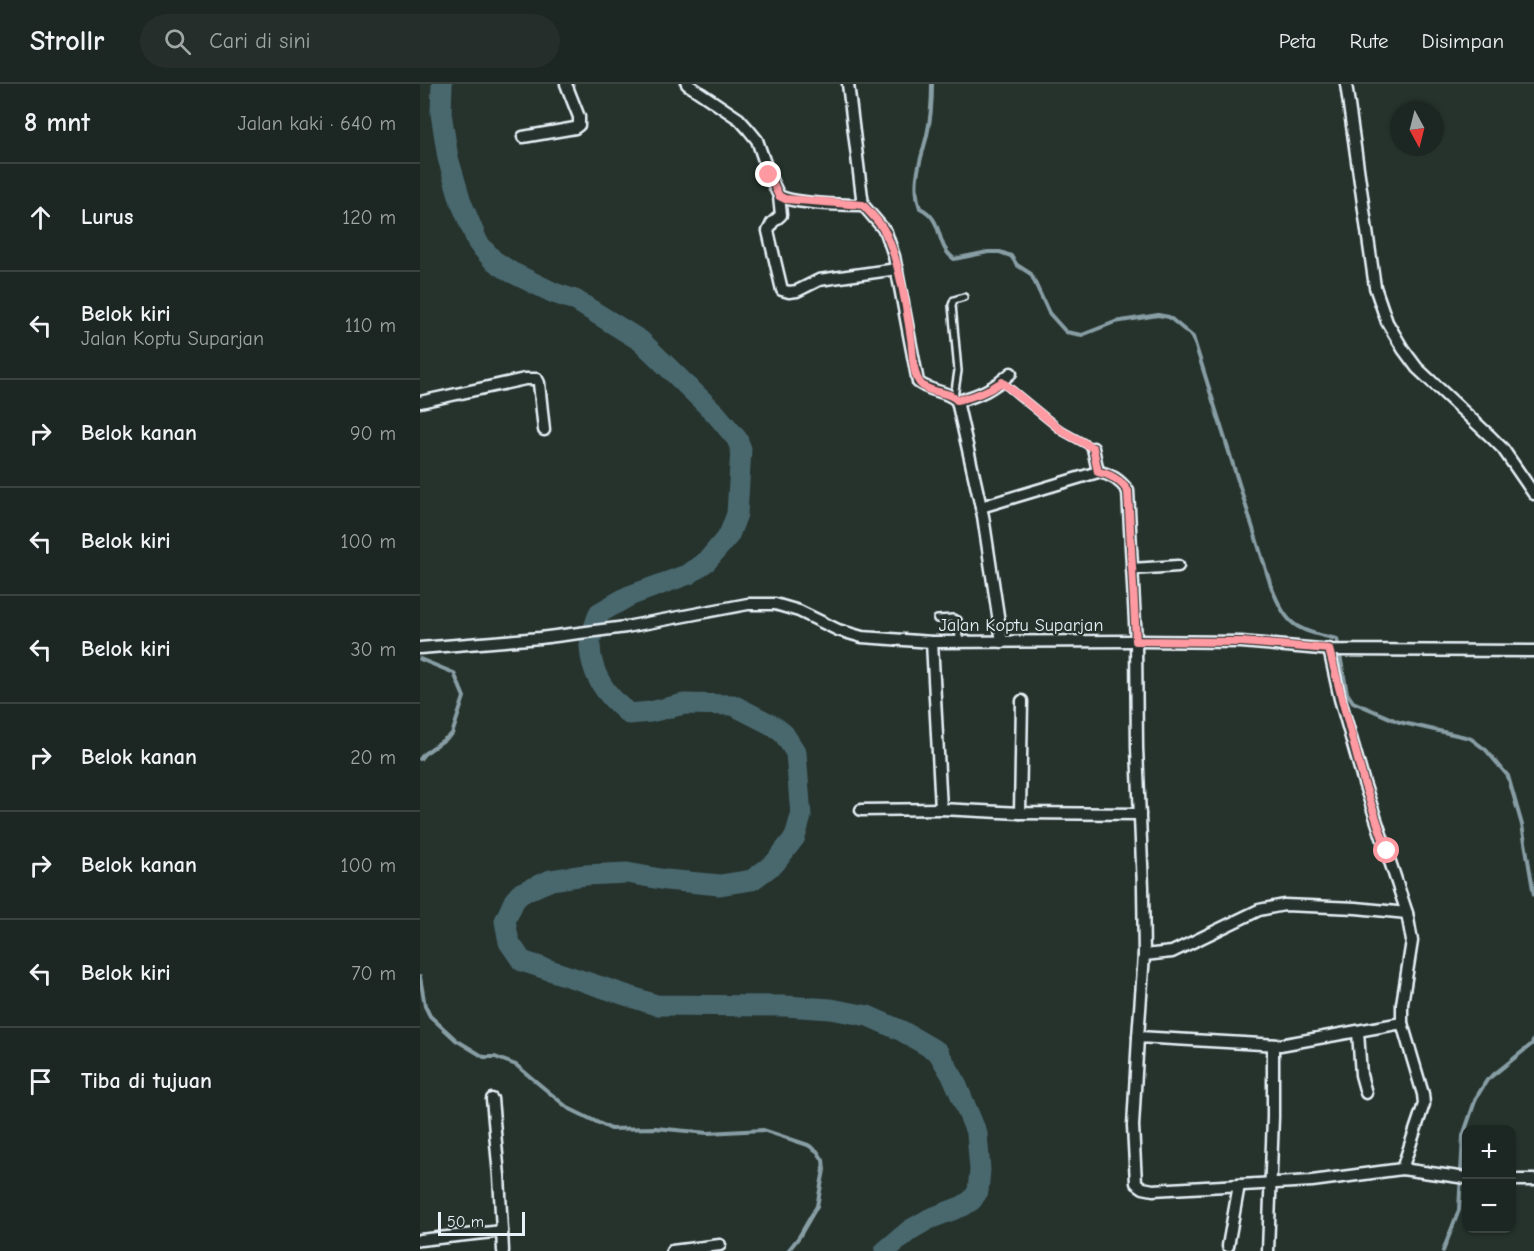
<!DOCTYPE html>
<html lang="id">
<meta charset="utf-8">
<style>
:root{--surface:#1c2622;--page:#252e2a;--text:#f1f3f6;--muted:#a0a5a5;--line:#3a4340}
body{margin:0;font-family:"Comic Neue",sans-serif;background:var(--page);color:var(--text)}
.controls{position:absolute;right:18px;bottom:18px;display:grid;overflow:hidden;border-radius:12px;box-shadow:0 2px 4px #0004}
.controls button{width:54px;height:54px;display:grid;place-items:center;padding:0;border:0;border-bottom:2px solid var(--line);background:var(--surface);color:var(--text);font:30px sans-serif}
.compass{position:absolute;left:970px;top:18px;width:54px;height:54px;border-radius:50%;background:var(--surface);box-shadow:0 2px 4px #0004;rotate:173deg}
.scale{position:absolute;left:18px;bottom:15px;width:87px;box-sizing:border-box;padding-left:6px;border:3px solid #e8f1f8;border-top:0;font-size:16px;line-height:21px;white-space:nowrap;color:#e8f1f8;-webkit-text-stroke:4px #26332d;paint-order:stroke}
.stop{position:absolute;width:18px;height:18px;margin:-14px;border:4px solid #ff9aa2;border-radius:50%;background:#fff}
.stop.end{background:#ff9aa2;border-color:#fff;box-shadow:0 2px 6px #0008}
.list{margin:0;padding:0;list-style:none}
h2{display:flex;justify-content:space-between;align-items:center;height:78px;margin:0;padding:0 24px;font-size:26px}
h2 small{font-size:20px;font-weight:400;color:var(--muted)}
.list li{display:grid;grid-template-columns:39px 1fr auto;gap:18px;align-items:center;box-sizing:border-box;height:108px;padding:0 24px;border-top:2px solid var(--line)}
.list b{display:block;font-size:22px;white-space:nowrap}
.list p{margin:0;font-size:20px;white-space:nowrap;color:var(--muted)}
.list em{font-size:20px;font-style:normal;color:var(--muted)}
.icon{flex:none;width:33px;height:33px;fill:none;stroke:currentColor;stroke-width:2;stroke-linecap:round;stroke-linejoin:round}
.map{position:relative;flex:none;width:1114px;height:1167px;overflow:hidden}
header{display:flex;align-items:center;gap:36px;box-sizing:border-box;height:84px;padding:0 30px;background:var(--surface);border-bottom:2px solid var(--line)}
header strong{font-size:28px}
nav{display:flex;gap:33px;margin-inline-start:auto;font-size:21px}
.search{width:420px;height:54px;background:var(--page);display:flex;align-items:center;gap:15px;box-sizing:border-box;padding:0 21px;border-radius:33px;color:var(--muted);font-size:22px}
main{display:flex}
aside{flex:1;background:var(--surface)}
.map>svg:first-child{display:block}
.lines{fill:none;stroke-linecap:round;stroke-linejoin:round}
.stream{stroke:#889ea5;stroke-width:4}
.river{stroke:#48676e;stroke-width:21}
.service-casing{stroke:#e8f1f8;stroke-width:10}
.minor-casing{stroke:#e8f1f8;stroke-width:15}
.service{stroke:#26332d;stroke-width:5}
.minor{stroke:#26332d;stroke-width:10}
.route{stroke:#ff9aa2;stroke-width:8}
.labels{text-anchor:middle;dominant-baseline:central;stroke-width:4.5;stroke-linejoin:round;paint-order:stroke}
.street-label{font-size:18px;fill:#e8f1f8;stroke:#26332d}
</style>
<header>
<strong>Strollr</strong>
<div class="search"><svg class="icon" aria-label="search" viewBox="0 0 24 24"><circle cx="10" cy="10" r="6"/><path d="M15 15l6 6"/></svg>Cari di sini</div>
<nav><a>Peta</a><a>Rute</a><a>Disimpan</a></nav>
</header>
<main>
<aside>
<h2>8 mnt<small>Jalan kaki · 640 m</small></h2>
<ul class="list">
<li><svg class="icon" aria-label="ahead" viewBox="0 0 24 24"><path d="M12 20V5M6 11l6-6 6 6"/></svg><div><b>Lurus</b></div><em>120 m</em></li>
<li><svg class="icon" aria-label="left" viewBox="0 0 24 24"><path d="M17 20v-9H6M10 6l-5 5 5 5"/></svg><div><b>Belok kiri</b><p>Jalan Koptu Suparjan</p></div><em>110 m</em></li>
<li><svg class="icon" aria-label="right" viewBox="0 0 24 24"><path d="M7 20v-9h11M14 6l5 5-5 5"/></svg><div><b>Belok kanan</b></div><em>90 m</em></li>
<li><svg class="icon" aria-label="left" viewBox="0 0 24 24"><path d="M17 20v-9H6M10 6l-5 5 5 5"/></svg><div><b>Belok kiri</b></div><em>100 m</em></li>
<li><svg class="icon" aria-label="left" viewBox="0 0 24 24"><path d="M17 20v-9H6M10 6l-5 5 5 5"/></svg><div><b>Belok kiri</b></div><em>30 m</em></li>
<li><svg class="icon" aria-label="right" viewBox="0 0 24 24"><path d="M7 20v-9h11M14 6l5 5-5 5"/></svg><div><b>Belok kanan</b></div><em>20 m</em></li>
<li><svg class="icon" aria-label="right" viewBox="0 0 24 24"><path d="M7 20v-9h11M14 6l5 5-5 5"/></svg><div><b>Belok kanan</b></div><em>100 m</em></li>
<li><svg class="icon" aria-label="left" viewBox="0 0 24 24"><path d="M17 20v-9H6M10 6l-5 5 5 5"/></svg><div><b>Belok kiri</b></div><em>70 m</em></li>
<li><svg class="icon" aria-label="arrive" viewBox="0 0 24 24"><path d="M6 21V4h12l-3 4 3 4H6"/></svg><div><b>Tiba di tujuan</b></div></li>
</ul>
</aside>
<div class="map">
<svg width="1114" height="1167" viewBox="0 0 1114 1167">
<rect width="100%" height="100%" fill="#26332d"/>
<filter id="ink" filterUnits="userSpaceOnUse"><feTurbulence type="fractalNoise" baseFrequency=".0167" numOctaves="2"/><feDisplacementMap in="SourceGraphic" scale="12" xChannelSelector="R" yChannelSelector="G"/><feConvolveMatrix kernelMatrix="1 2 1 2 8 2 1 2 1" color-interpolation-filters="sRGB"/></filter>
<g filter="url(#ink)">
<g class="lines">
<g class="stream">
<path d="M512 0C512 17 511 34 507 51 501 76 491 98 500 124 525 136 514 160 534 175L568 168H580L591 172 597 181 611 190 629 229 646 248 662 251 695 238 738 231 749 233 773 253 851 502C868 544 875 545 917 555L927 609 933 618 979 638 1050 654 1066 666 1088 692 1102 741 1114 811"/>
<polyline points="0,575 34,589 44,613 32,650 4,670 0,675"/>
<polyline points="0,893 5,922 10,932 36,956 64,973 75,973 96,981 148,1024 191,1045 235,1044 288,1049 343,1046 388,1061 397,1067 403,1076 404,1086 397,1122 379,1153 368,1167"/>
<polyline points="1023,1167 1039,1126 1043,1052 1056,1014 1067,996 1112,960 1114,955"/>
</g>
<path class="river" d="M22 0 21 29 28 74 41 118 58 159 73 176 91 188 134 209 155 216 221 257 296 330 317 355 321 365 317 430 309 451 287 477 269 490 209 512 179 529C176 539 170 552 170 562 171 592 187 612 209 630L230 628 264 620 313 621 354 642 364 650 376 669 381 732 375 753 355 779 332 796 300 801 246 796 207 789 165 791 131 796 101 809 94 817 85 837 89 858 102 877 236 921 365 922 411 925 448 932 482 947 518 968 534 995 557 1050 560 1086 558 1107 552 1116 543 1122 509 1135 490 1146 465 1167"/>
<defs>
<g id="service">
<polyline points="582,298 642,347 673,364"/>
<polyline points="534,313 538,287 532,221 534,216 544,213"/>
<polyline points="517,535 533,534 538,536 539,557"/>
</g>
<g id="minor">
<path d="M267 0 319 35 328 45 337 56 349 91 359 112C376 120 423 121 443 121L466 148 474 172 498 298C509 308 527 306 537 317L563 432 582 558"/>
<polyline points="428,0 443,121"/>
<polyline points="926,0 955,203 967,238 983,265 997,284 1071,353 1083,365 1114,410"/>
<polyline points="103,53 155,44 159,41 159,33 146,0"/>
<polyline points="359,112 361,131 352,139 348,147 362,206 369,208 377,207 399,196 477,185"/>
<path d="M537 317C559 312 574 304 591 289"/>
<polyline points="0,318 105,295 117,295 119,299 124,346"/>
<polyline points="673,364 678,388"/>
<path d="M561 423 678 388C691 390 700 396 708 407L716 557 717 664 723 803 724 871 718 953"/>
<polyline points="712,485 758,482"/>
<polyline points="512,558 521,725 600,729 720,730"/>
<polyline points="0,564 120,554 206,543 328,520 355,520 379,527 418,546 442,553 512,558 716,557 821,558 912,566 1114,567"/>
<polyline points="909,565 920,615 944,699 987,829 992,857 982,920 982,939 1003,1010 1004,1020 982,1085"/>
<polyline points="441,726 521,725"/>
<polyline points="600,729 602,617"/>
<polyline points="724,871 752,868 839,826 864,821 936,824 987,829"/>
<polyline points="982,939 860,961 718,953 713,1042 716,1099 723,1104 733,1106 892,1097 982,1085 1046,1094"/>
<polyline points="938,948 941,991 946,1009"/>
<polyline points="1092,1096 1114,1096"/>
<polyline points="82,1147 83,1167"/>
<polyline points="0,1156 82,1147 79,1092 72,1015"/>
<polyline points="808,1162 819,1101"/>
<polyline points="252,1167 300,1161"/>
<polyline points="848,1167 853,1033 853,961"/>
</g>
</defs>
<use href="#service" class="service-casing"/>
<use href="#minor" class="minor-casing"/>
<use href="#service" class="service"/>
<use href="#minor" class="minor"/>
</g>
</g>
<g class="lines" filter="url(#ink)">
<path class="route" d="M349 91 359 112 365 115 443 121C451 130 461 139 466 150 480 180 486 222 491 254 493 267 492 289 500 299 508 310 528 306 537 316 554 313 567 308 582 298L642 347 673 364 678 388C691 390 700 396 708 407L716 557 821 558 909 565 944 699 967 767"/>
</g>
<g class="labels">
<g class="street-label">
<text x="601" y="541">Jalan Koptu Suparjan</text>
</g>
</g>
</svg>
<div class="controls">
<button>+</button>
<button>−</button>
</div>
<svg class="compass" viewBox="-18 -18 36 36"><path d="M0-13l5 13h-10z" fill="#e53935"/><path d="M0 13l5-13h-10z" fill="#a0a5a5"/></svg>
<div class="scale">50 m</div>
<div class="stop" style="left:967px;top:767px"></div>
<div class="stop end" style="left:349px;top:91px"></div>
</div>
</main>
